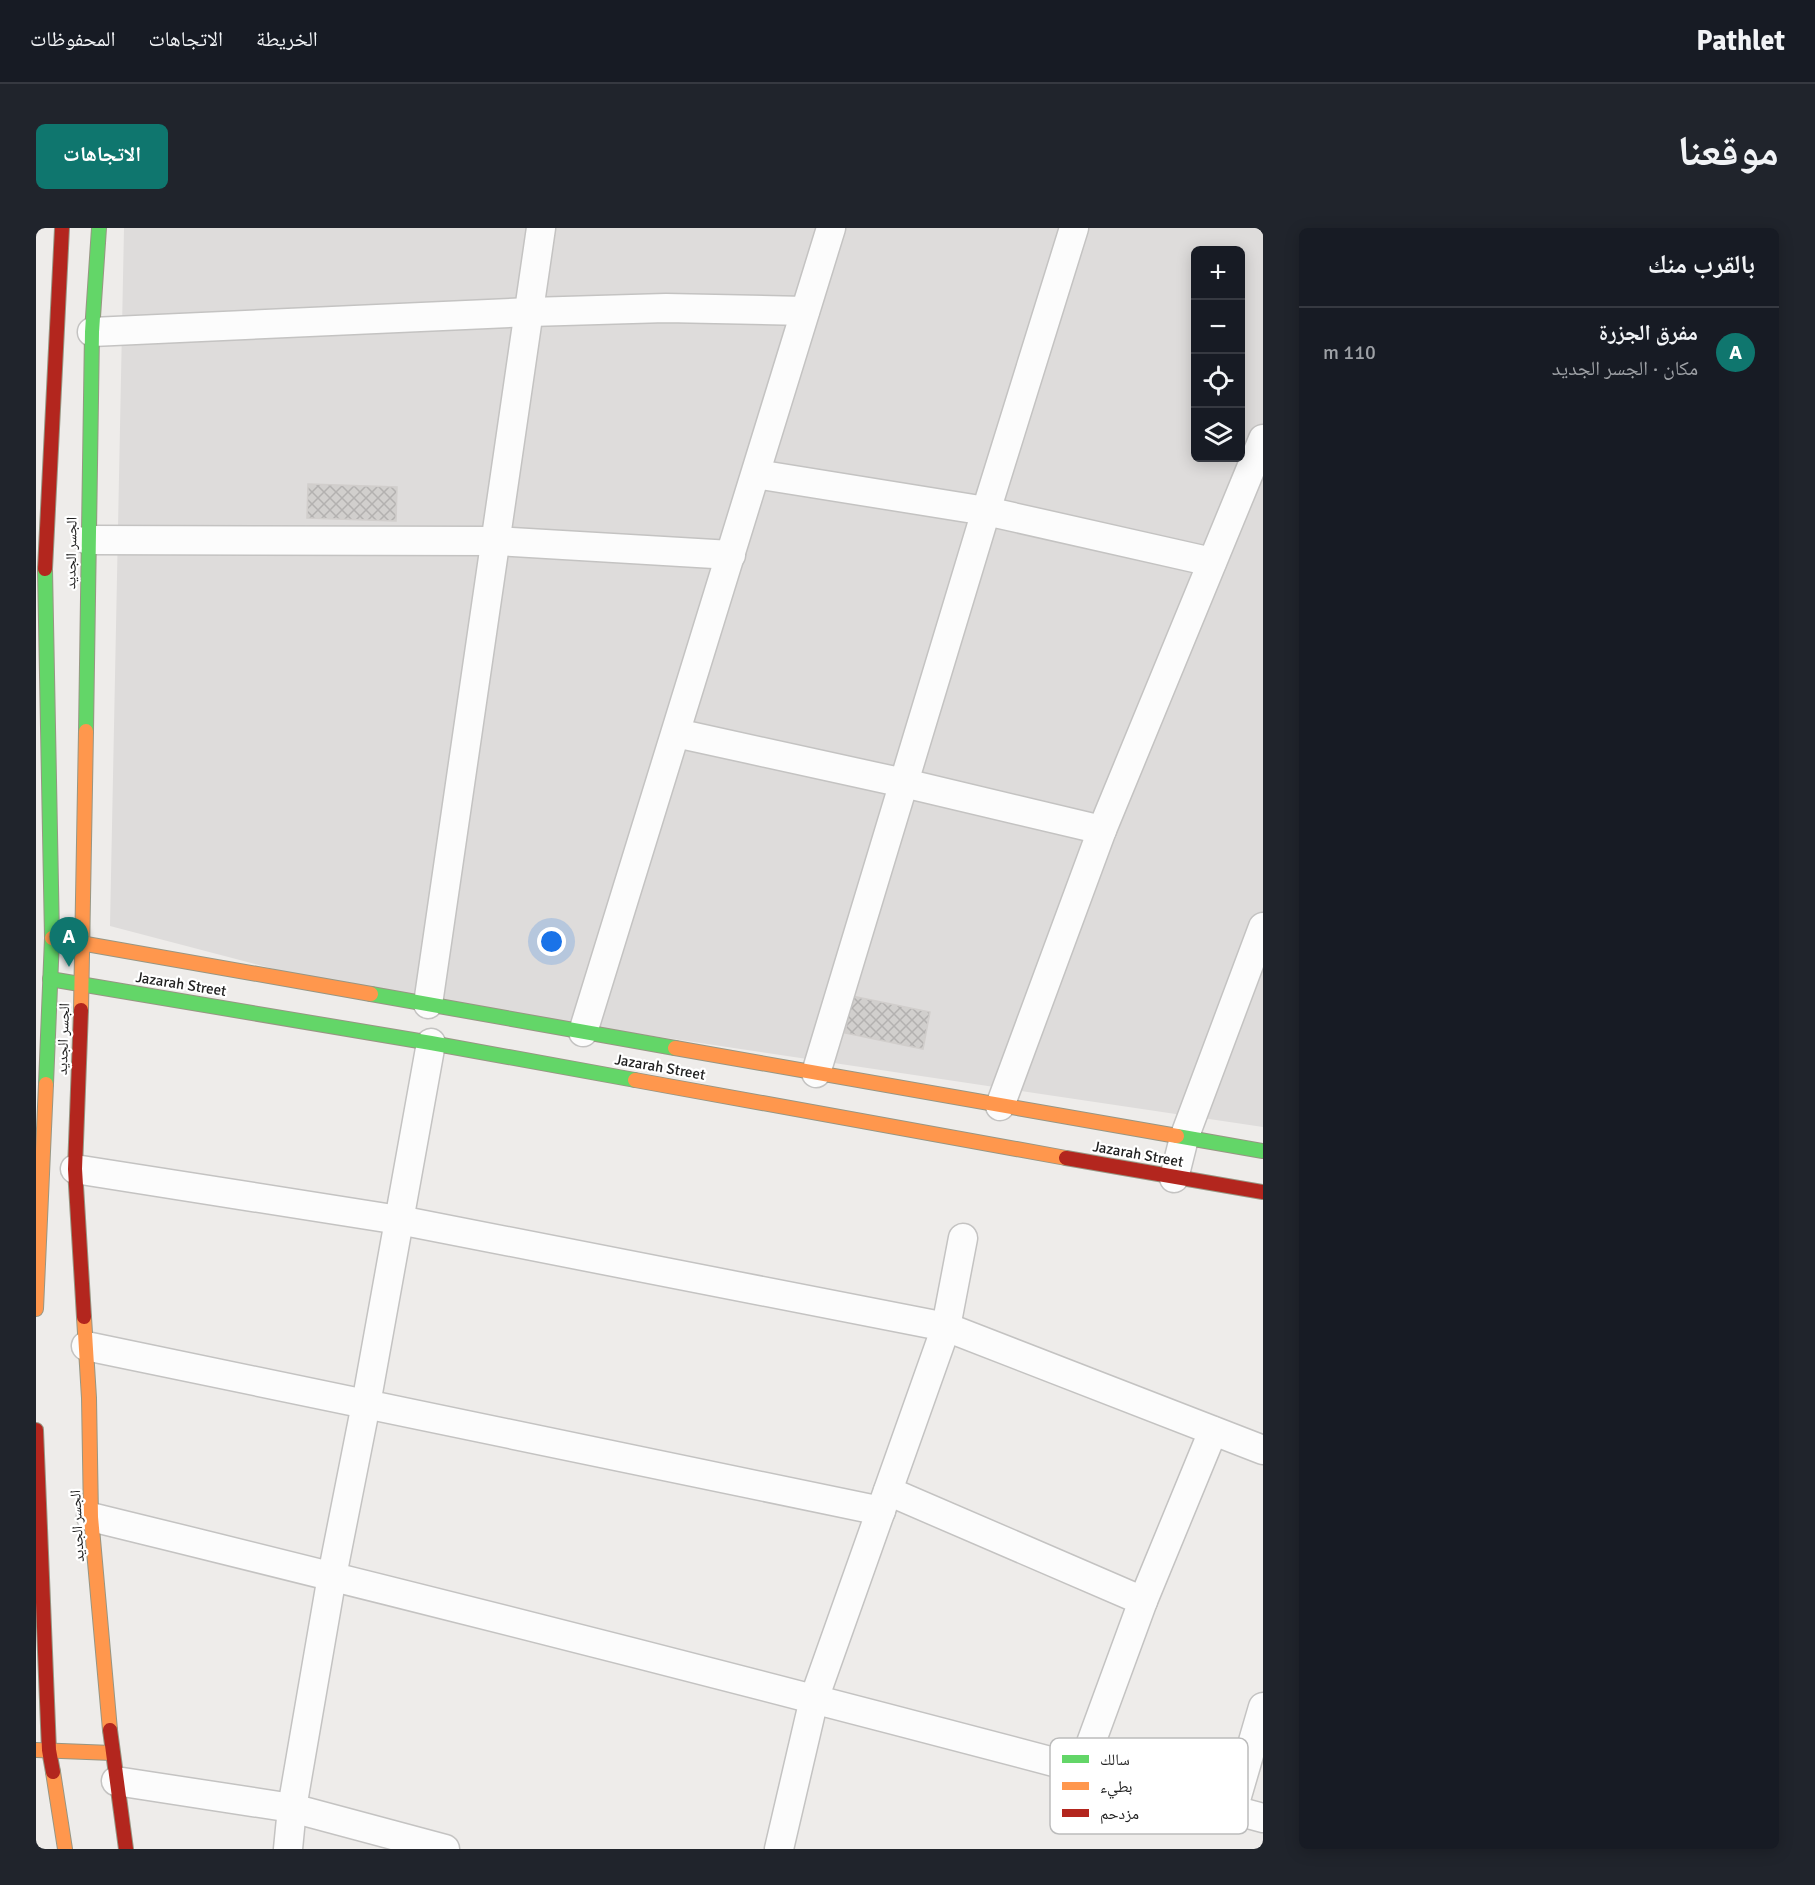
<!DOCTYPE html>
<html lang="ar">
<meta charset="utf-8">
<style>
:root{--surface:#171b24;--page:#20242c;--text:#f1f3f6;--muted:#9ea1a6;--line:#363941;--accent:#0f766e}
body{margin:0;font-family:Signika,"Noto Naskh Arabic",sans-serif;background:var(--page);color:var(--text);direction:rtl}
.controls{position:absolute;right:18px;top:18px;display:grid;overflow:hidden;border-radius:9px;box-shadow:0 3px 15px #0003}
.controls button{width:54px;height:54px;display:grid;place-items:center;padding:0;border:0;border-bottom:2px solid var(--line);background:var(--surface);color:var(--text);font:30px sans-serif}
.you{position:absolute;left:516px;top:714px;width:21px;height:21px;margin:-15px;border:4px solid #fff;border-radius:50%;background:#1a73e8;box-shadow:0 0 0 9px #1a73e833}
.badge{display:grid;place-items:center;width:39px;height:39px;border-radius:50%;background:var(--accent);color:#fff;font-size:20px;font-weight:700}
.pin{position:absolute;translate:-50% -50px;filter:drop-shadow(0 2px 3px #0008)}
.pin::after{content:'';position:absolute;top:32px;width:21px;height:18px;background:inherit;clip-path:polygon(0 0,100% 0,50% 100%)}
.list{margin:0;padding:0;list-style:none}
h2{display:flex;justify-content:space-between;align-items:center;height:78px;margin:0;padding:0 24px;font-size:26px}
h2 small{font-size:20px;font-weight:400;color:var(--muted)}
.list li{display:grid;grid-template-columns:39px 1fr auto;gap:18px;align-items:center;box-sizing:border-box;height:90px;padding:0 24px;border-top:2px solid var(--line)}
.list b{display:block;font-size:22px;white-space:nowrap}
.list p{margin:0;font-size:20px;white-space:nowrap;color:var(--muted)}
.list em{font-size:20px;font-style:normal;color:var(--muted)}
.icon{flex:none;width:33px;height:33px;fill:none;stroke:currentColor;stroke-width:2;stroke-linecap:round;stroke-linejoin:round}
.map{position:relative;flex:none;width:1227px;height:1621px;overflow:hidden;direction:ltr;border-radius:9px}
header{display:flex;align-items:center;gap:36px;box-sizing:border-box;height:84px;padding:0 30px;background:var(--surface);border-bottom:2px solid var(--line)}
header strong{font-size:28px}
nav{display:flex;gap:33px;margin-inline-start:auto;font-size:21px}
.intro{display:flex;align-items:center;justify-content:space-between;box-sizing:border-box;height:144px;padding:0 36px}
h1{margin:0;font-size:42px}
.button{padding:15px 27px;border-radius:9px;background:var(--accent);color:#fff;font-size:21px;font-weight:700}
main{display:flex;gap:36px;padding:0 36px}
aside{flex:1;background:var(--surface);border-radius:9px;box-shadow:0 3px 15px #0003}
.map>svg:first-child{display:block}
.residential{fill:#dedcdb;fill-rule:evenodd}
.building{fill:url(#building-cross-hatch);stroke:#d1cecc;stroke-width:1.5}
.lines{fill:none;stroke-linecap:round;stroke-linejoin:round}
.street-casing{stroke:#c4c3c2;stroke-width:31}
.fast-casing{stroke:#979683;stroke-width:16}
.slow-casing{stroke:#979683;stroke-width:16}
.jam-casing{stroke:#979683;stroke-width:16}
.street{stroke:#fcfcfc;stroke-width:28}
.fast{stroke:#63d668;stroke-width:14}
.slow{stroke:#ff974d;stroke-width:14}
.jam{stroke:#b3261e;stroke-width:14}
.labels{text-anchor:middle;dominant-baseline:central;stroke-width:4.5;stroke-linejoin:round;paint-order:stroke}
.street-label{font-size:15px;fill:#212121;stroke:#fff}
.key{fill:#fff;stroke:#bcbcbc;stroke-width:1.5}
.key-label{font-size:16px;fill:#212121}
</style>
<header>
<strong>Pathlet</strong>
<nav><a>الخريطة</a><a>الاتجاهات</a><a>المحفوظات</a></nav>
</header>
<div class="intro"><h1>موقعنا</h1><a class="button">الاتجاهات</a></div>
<main>
<aside>
<h2>بالقرب منك<small></small></h2>
<ul class="list">
<li><span class="badge">A</span><div><b>مفرق الجزرة</b><p>مكان · الجسر الجديد</p></div><em>110 m</em></li>
</ul>
</aside>
<div class="map">
<svg width="1227" height="1621" viewBox="0 0 1227 1621">
<defs>
<pattern id="building-cross-hatch" width="8" height="8" patternUnits="userSpaceOnUse" patternTransform="scale(1.5)"><rect width="8" height="8" fill="#d1cfcd"/><path d="M0 0l8 8M0 8l8-8" fill="none" stroke="#b3b1b0"/></pattern>
</defs>
<rect width="100%" height="100%" fill="#eeecea"/>
<path class="residential" d="M88 0H1227V899L329 765 74 698ZM1160 22H1204V230H1160Z"/>
<g class="building">
<polygon points="272,256 361,259 360,293 271,290"/>
<polygon points="816,768 894,784 887,821 809,805"/>
</g>
<g class="lines">
<defs>
<g id="street">
<polyline points="56,104 494,84 630,80 769,83"/>
<polyline points="720,246 950,283 1176,334"/>
<polyline points="52,312 460,313 695,327"/>
<polyline points="640,505 868,555 1066,602"/>
<polyline points="392,776 505,0"/>
<polyline points="547,804 795,0"/>
<polyline points="780,845 950,283 1038,0"/>
<polyline points="964,878 1066,602 1227,211"/>
<polyline points="39,941 363,992 910,1099 1227,1222"/>
<polyline points="1138,950 1148,910 1227,699"/>
<polyline points="50,1118 845,1283"/>
<polyline points="852,1263 1107,1373"/>
<path d="M55 1289C447 1385 838 1485 1227 1590"/>
<polyline points="1045,1542 1107,1373 1177,1203"/>
<polyline points="80,1553 256,1580 409,1621"/>
<polyline points="1197,1582 1227,1479"/>
<polyline points="252,1621 256,1580 296,1348 330,1176 395,815"/>
<polyline points="743,1621 778,1471 910,1099 927,1010"/>
</g>
<g id="fast">
<polyline points="9,341 16,710 10,856"/>
<polyline points="50,503 56,104 63,0"/>
<polyline points="14,751 395,815 599,852"/>
<polyline points="335,766 639,820"/>
<polyline points="1141,908 1227,923"/>
</g>
<g id="slow">
<polyline points="16,710 335,766"/>
<polyline points="45,782 50,503"/>
<polyline points="639,820 1141,908"/>
<polyline points="599,852 1030,930"/>
<polyline points="0,1081 10,856"/>
<polyline points="48,1089 53,1170 55,1289 74,1502"/>
<polyline points="0,1522 76,1525"/>
<polyline points="17,1544 29,1621"/>
</g>
<g id="jam">
<polyline points="9,341 26,0"/>
<polyline points="45,782 39,941 48,1089"/>
<polyline points="1030,930 1227,964"/>
<polyline points="0,1202 13,1522 17,1544"/>
<polyline points="74,1502 90,1621"/>
</g>
</defs>
<use href="#street" class="street-casing"/>
<use href="#fast" class="fast-casing"/>
<use href="#slow" class="slow-casing"/>
<use href="#jam" class="jam-casing"/>
<use href="#street" class="street"/>
<use href="#fast" class="fast"/>
<use href="#slow" class="slow"/>
<use href="#jam" class="jam"/>
</g>
<g class="labels">
<g class="street-label">
<text transform="translate(35 325) rotate(-89)">الجسر الجديد</text>
<text transform="translate(145 756) rotate(9)">Jazarah Street</text>
<text transform="translate(27 811) rotate(-88)">الجسر الجديد</text>
<text transform="translate(624 839) rotate(10)">Jazarah Street</text>
<text transform="translate(1102 926) rotate(10)">Jazarah Street</text>
<text transform="translate(41 1298) rotate(-93)">الجسر الجديد</text>
</g>
</g>
<rect x="1014" y="1510" width="198" height="96" rx="9" class="key"/>
<rect x="1026" y="1527" width="27" height="8" fill="#63d668"/>
<rect x="1026" y="1554" width="27" height="8" fill="#ff974d"/>
<rect x="1026" y="1581" width="27" height="8" fill="#b3261e"/>
<g class="key-label">
<text x="1064" y="1537">سالك</text>
<text x="1064" y="1564">بطيء</text>
<text x="1064" y="1591">مزدحم</text>
</g>
</svg>
<div class="controls">
<button>+</button>
<button>−</button>
<button><svg class="icon" aria-label="locate" viewBox="0 0 24 24"><circle cx="12" cy="12" r="6"/><path d="M12 2v4M12 18v4M2 12h4M18 12h4"/></svg></button>
<button><svg class="icon" aria-label="layers" viewBox="0 0 24 24"><path d="M12 4l9 5-9 5-9-5zM3 14l9 5 9-5"/></svg></button>
</div>
<div class="you"></div>
<div class="pin badge" style="left:33px;top:739px">A</div>
</div>
</main>
